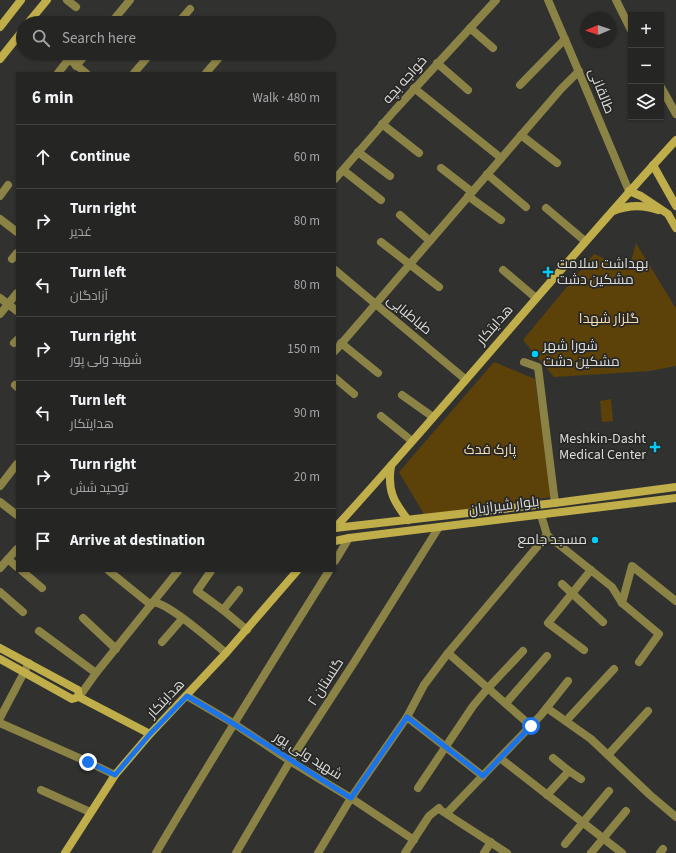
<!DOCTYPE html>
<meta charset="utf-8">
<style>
:root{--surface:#252624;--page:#2d2e2c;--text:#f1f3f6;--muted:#a3a5a6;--line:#424341}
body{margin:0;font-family:"Source Sans 3",Cairo,sans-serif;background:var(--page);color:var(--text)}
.controls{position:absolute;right:12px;top:12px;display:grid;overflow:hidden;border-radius:0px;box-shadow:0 1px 3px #0004}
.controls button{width:36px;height:36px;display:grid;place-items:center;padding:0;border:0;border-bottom:1px solid var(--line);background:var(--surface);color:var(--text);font:20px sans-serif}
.compass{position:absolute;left:580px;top:12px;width:36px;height:36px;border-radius:50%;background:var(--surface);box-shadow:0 1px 3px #0004;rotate:268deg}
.stop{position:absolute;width:12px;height:12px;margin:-9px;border:3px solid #1a73e8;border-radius:50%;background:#fff}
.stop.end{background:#1a73e8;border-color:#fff;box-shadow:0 1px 4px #0008}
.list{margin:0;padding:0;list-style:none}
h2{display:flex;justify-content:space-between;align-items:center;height:52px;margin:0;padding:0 16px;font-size:17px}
h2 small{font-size:13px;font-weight:400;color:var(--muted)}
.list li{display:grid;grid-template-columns:26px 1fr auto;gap:12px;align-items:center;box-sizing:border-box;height:64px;padding:0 16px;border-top:1px solid var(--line)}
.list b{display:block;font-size:15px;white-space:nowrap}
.list p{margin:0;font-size:13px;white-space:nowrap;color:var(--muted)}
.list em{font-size:13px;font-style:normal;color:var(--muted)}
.icon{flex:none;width:22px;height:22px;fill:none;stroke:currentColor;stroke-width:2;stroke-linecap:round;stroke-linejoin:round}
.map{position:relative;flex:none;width:676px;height:853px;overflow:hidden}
.search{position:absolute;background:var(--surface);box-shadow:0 1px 3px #0004;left:16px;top:16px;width:320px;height:44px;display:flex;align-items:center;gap:10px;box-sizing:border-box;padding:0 14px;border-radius:22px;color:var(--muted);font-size:15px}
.panel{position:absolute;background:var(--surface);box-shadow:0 1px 3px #0004;left:16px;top:72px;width:320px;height:500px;border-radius:0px}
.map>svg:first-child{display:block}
.green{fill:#5c4108}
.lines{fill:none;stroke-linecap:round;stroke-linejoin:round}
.minor{stroke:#8b8246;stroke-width:8}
.tertiary{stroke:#8b8246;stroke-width:8}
.secondary{stroke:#bfae49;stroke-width:8}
.route{stroke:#1a73e8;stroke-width:5}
.poi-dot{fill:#01cbf9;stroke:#282826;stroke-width:1.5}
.labels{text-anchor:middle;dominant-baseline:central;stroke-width:3.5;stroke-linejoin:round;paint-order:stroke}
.street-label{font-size:14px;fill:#dcdcdb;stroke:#282826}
.poi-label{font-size:14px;fill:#dcdcdb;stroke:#282826;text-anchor:start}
.park-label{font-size:14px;fill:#f6ddb4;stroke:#282826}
</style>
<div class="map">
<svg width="676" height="853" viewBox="0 0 676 853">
<rect width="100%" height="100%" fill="#313230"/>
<g class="green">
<polygon points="636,243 675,307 676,307 676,366 650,371 554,377 523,340 594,254 629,269"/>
<polygon points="494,362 535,379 551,497 425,516 399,472"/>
<polygon points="611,399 613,421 602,422 600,401"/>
</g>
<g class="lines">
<g class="minor">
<polyline points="67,0 76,7"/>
<polyline points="111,23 130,0"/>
<polyline points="178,23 190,9"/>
<polyline points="470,28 493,48"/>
<polyline points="437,63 468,90"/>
<polyline points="76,66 87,53"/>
<polyline points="58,73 69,59"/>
<polyline points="134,73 151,53"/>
<polyline points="206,73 223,53"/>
<polyline points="520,85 565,39"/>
<polyline points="414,88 501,158"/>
<polyline points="382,124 419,153"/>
<polyline points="521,135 557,163"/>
<polyline points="358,152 390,176"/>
<polyline points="441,168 472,192"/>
<polyline points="343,170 381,200"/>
<polyline points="487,174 526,207"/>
<polyline points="0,196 8,185"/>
<polyline points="468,196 501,220"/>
<polyline points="546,208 585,241"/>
<polyline points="400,215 430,241"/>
<polyline points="381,242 439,287"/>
<polyline points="12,259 17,253"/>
<polyline points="503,270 536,298"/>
<polyline points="0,298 17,311"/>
<polyline points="0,314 17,293"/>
<polyline points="341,343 378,373"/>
<polyline points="335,351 561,89 579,71"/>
<polyline points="524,362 538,367 555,503"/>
<polyline points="335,378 354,394"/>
<polyline points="15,385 17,387"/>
<polyline points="402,395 433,417"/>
<polyline points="381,416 412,441"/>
<polyline points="0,486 17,464"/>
<polyline points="541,515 547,535 612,587 622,603 659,634 639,662"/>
<polyline points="8,559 17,567"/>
<polyline points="335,561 349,538"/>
<polyline points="22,571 42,588"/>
<polyline points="109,571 151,605"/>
<polyline points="211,571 197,591 223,610"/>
<polyline points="562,584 603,622"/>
<polyline points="239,590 223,610 247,630"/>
<polyline points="0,592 23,612"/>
<path d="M153 602C170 604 211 641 226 653"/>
<polyline points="622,603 632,566 676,601"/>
<polyline points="83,618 116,649"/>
<polyline points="39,631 96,673"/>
<polyline points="162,642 182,619"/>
<polyline points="584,650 548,623 591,570"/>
<polyline points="448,653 531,726"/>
<polyline points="79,697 96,673 178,571"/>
<polyline points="506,703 547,656"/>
<polyline points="547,708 591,739 650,795 676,817"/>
<polyline points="407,717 483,776"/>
<polyline points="566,721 614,669"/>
<polyline points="0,723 88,762 115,775"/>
<polyline points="608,755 648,711"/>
<polyline points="500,758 622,853"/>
<polyline points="569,771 581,779"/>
<polyline points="418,788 473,706 488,688 523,651"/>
<polyline points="41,790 90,812"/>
<polyline points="547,795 569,771 553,758"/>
<polyline points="442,811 507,853"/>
<polyline points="447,813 541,715 568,681"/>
<polyline points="565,844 609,791"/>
<path d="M156 853C212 758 270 665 329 571"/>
<polyline points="236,853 290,761 355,661 439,527"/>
<polyline points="318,853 351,798 407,717 424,685 448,653 547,535"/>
<polyline points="484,853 491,842"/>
<polyline points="591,853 626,811"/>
<polyline points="660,853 663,849"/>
</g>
<g class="tertiary">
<polyline points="548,0 570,51 629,191"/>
<polyline points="616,0 631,30"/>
<polyline points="61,53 86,73"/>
<polyline points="661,87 676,114"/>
<polyline points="335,179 395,110 496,0"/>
<polyline points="0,219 17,232"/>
<polyline points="335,270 465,379"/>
<polyline points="14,343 17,340"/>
<polyline points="0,502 17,515"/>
<polyline points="0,568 17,549"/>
<polyline points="187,696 233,723 290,761 351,798 414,840"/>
<polyline points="0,718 29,663"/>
<polyline points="405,853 429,816 439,808"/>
</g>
<g class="secondary">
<polyline points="28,23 47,0"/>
<polyline points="0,27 21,0"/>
<polyline points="0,59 23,30"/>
<polyline points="653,165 676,206"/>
<polyline points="629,191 641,196 668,214 676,228"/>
<path d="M613 211C628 205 642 204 658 210"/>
<path d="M391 466C387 491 394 502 408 520"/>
<path d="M335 528C451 401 560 267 676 140"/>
<polyline points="335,528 555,503 676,487"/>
<polyline points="335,541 349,538 676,498"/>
<polyline points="0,648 78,690 79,697"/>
<polyline points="0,659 72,699 79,697 150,734"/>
<polyline points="65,853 115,775 150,734 226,653 297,571"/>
</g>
</g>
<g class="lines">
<path class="route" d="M88 762 115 775 150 734 187 696C243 728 296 764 351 798L407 717 483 776 531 726"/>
</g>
<g class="poi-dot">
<path d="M546 266h4v4h4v4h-4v4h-4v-4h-4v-4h4z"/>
<circle cx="535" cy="354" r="4"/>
<path d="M653 441h4v4h4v4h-4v4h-4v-4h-4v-4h4z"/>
<circle cx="595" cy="540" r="4"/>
</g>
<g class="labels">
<g class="street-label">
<text transform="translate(405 80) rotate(-48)">خواجه بچه</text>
<text transform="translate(601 91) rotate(68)">طالقانی</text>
<text transform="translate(409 315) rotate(40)">طباطبایی</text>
<text transform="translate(495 325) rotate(-49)">هدایتکار</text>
<text transform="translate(504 506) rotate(-7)">بلوار شیرازیان</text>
<text transform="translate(326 682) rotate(-57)">گلستان ۲</text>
<text transform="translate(166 699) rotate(-46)">هدایتکار</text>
<text transform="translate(308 756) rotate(32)">شهید ولی پور</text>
</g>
<g class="poi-label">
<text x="557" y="264">بهداشت سلامت<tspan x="557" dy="16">مشکین دشت</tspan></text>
<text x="543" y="346">شورا شهر<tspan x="543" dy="16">مشکین دشت</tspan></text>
<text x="646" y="439" text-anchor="end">Meshkin-Dasht<tspan x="646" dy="16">Medical Center</tspan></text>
<text x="587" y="540" text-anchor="end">مسجد جامع</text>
</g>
<g class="park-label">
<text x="609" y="319">گلزار شهدا</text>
<text x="490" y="450">پارک فدک</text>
</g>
</g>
</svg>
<div class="controls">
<button>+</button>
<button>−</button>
<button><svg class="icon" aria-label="layers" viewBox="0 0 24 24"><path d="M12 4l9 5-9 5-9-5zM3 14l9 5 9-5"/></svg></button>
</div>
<svg class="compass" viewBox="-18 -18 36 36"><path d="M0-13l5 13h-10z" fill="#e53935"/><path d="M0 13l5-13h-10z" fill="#a3a5a6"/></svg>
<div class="stop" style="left:531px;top:726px"></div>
<div class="stop end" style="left:88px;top:762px"></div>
<div class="search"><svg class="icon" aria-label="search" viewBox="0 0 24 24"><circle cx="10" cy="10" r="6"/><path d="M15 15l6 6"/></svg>Search here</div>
<section class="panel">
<h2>6 min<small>Walk · 480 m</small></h2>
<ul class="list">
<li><svg class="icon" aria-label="ahead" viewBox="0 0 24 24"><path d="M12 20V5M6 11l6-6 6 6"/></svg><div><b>Continue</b></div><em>60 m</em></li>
<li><svg class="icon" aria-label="right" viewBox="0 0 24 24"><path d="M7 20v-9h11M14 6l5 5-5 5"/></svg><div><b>Turn right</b><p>غدیر</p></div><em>80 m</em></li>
<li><svg class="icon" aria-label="left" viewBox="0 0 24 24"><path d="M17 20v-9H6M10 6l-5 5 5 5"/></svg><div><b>Turn left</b><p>آزادگان</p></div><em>80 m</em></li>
<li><svg class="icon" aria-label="right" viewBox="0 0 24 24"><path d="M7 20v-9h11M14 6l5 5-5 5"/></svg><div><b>Turn right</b><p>شهید ولی پور</p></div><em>150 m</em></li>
<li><svg class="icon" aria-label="left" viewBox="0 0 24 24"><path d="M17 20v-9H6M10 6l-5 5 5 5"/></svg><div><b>Turn left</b><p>هدایتکار</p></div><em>90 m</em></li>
<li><svg class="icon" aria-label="right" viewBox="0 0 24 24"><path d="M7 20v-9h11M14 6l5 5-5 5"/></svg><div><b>Turn right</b><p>توحید شش</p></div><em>20 m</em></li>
<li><svg class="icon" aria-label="arrive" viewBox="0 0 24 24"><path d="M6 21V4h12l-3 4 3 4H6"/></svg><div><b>Arrive at destination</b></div></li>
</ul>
</section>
</div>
